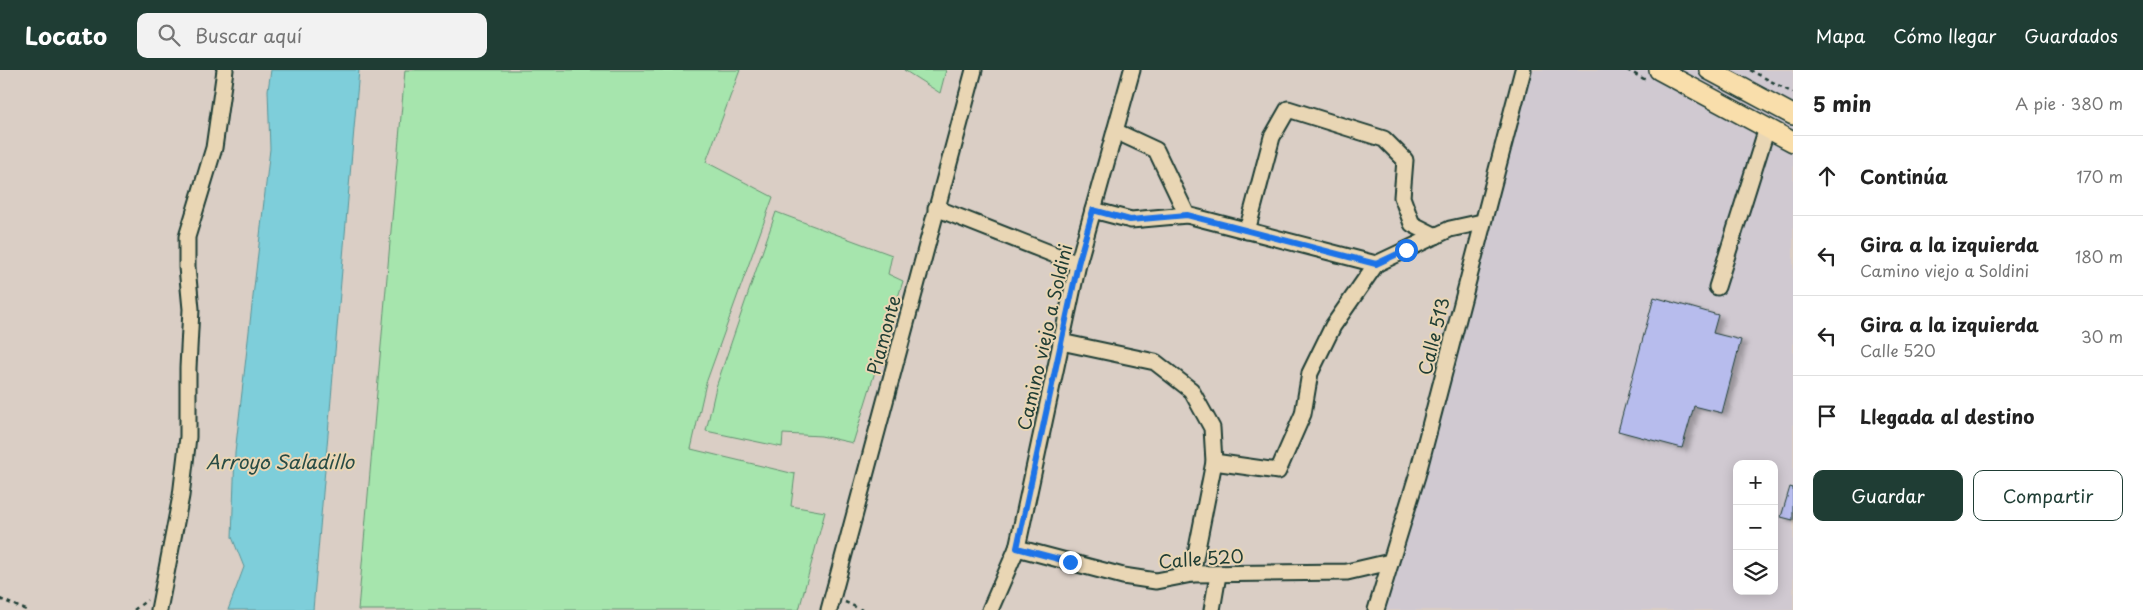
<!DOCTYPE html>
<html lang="es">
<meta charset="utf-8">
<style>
:root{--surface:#fff;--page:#f2f2f2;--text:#222;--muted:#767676;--line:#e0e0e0;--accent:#1f3d34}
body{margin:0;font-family:"Playpen Sans",sans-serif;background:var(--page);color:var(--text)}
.controls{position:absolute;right:15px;bottom:15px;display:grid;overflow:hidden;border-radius:10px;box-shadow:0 2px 12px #0003}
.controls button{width:45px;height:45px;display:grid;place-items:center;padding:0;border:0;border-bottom:1px solid var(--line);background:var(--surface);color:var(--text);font:25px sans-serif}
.stop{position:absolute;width:15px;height:15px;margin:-11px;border:4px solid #1a73e8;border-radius:50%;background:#fff}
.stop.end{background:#1a73e8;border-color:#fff;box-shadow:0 1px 5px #0008}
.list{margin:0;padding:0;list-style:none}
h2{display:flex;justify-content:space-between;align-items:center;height:65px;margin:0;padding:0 20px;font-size:21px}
h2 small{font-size:16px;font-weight:400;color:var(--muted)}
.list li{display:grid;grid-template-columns:32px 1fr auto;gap:15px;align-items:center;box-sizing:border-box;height:80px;padding:0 20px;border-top:1px solid var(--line)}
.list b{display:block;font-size:19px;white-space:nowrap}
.list p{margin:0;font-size:16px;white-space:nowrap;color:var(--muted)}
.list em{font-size:16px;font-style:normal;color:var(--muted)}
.actions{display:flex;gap:10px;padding:15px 20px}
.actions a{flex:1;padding:11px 0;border:1px solid var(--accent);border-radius:10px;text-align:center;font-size:18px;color:var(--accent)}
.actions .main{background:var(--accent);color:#fff}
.icon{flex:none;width:28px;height:28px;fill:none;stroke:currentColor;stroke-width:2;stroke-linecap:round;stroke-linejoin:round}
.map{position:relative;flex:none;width:1793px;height:540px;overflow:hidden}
header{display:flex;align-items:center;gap:30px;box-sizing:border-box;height:70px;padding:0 25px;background:var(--accent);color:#fff}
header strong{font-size:24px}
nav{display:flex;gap:28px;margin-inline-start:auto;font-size:18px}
.search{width:350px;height:45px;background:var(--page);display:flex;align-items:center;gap:12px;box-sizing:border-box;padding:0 18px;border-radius:10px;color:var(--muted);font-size:19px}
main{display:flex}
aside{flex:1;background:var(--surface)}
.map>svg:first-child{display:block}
.built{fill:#d0c9d1;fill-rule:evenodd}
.green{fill:#a6e5ad;stroke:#629170}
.water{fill:#7eceda;stroke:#589498}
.building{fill:#b7bced;stroke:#1f3d34;filter:url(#shadow)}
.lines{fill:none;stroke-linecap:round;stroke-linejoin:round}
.minor-casing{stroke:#1f3d34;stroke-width:19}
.major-casing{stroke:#1f3d34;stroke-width:22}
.path{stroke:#1f3d34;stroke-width:2.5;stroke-dasharray:4 4;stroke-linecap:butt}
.minor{stroke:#e9d6b4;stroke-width:15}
.major{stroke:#f9deab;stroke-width:19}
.route{stroke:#1a73e8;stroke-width:6}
.labels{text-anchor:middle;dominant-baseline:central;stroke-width:4;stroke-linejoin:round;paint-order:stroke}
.street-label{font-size:18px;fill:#1f3d34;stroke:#e9d6b4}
.water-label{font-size:19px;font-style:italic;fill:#284c45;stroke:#e9d6b4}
</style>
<header>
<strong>Locato</strong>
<div class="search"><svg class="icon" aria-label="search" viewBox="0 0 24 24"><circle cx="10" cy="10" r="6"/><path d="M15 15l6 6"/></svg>Buscar aquí</div>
<nav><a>Mapa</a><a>Cómo llegar</a><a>Guardados</a></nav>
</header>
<main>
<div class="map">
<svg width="1793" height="540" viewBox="0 0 1793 540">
<defs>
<filter id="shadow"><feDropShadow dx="5.5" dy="3" stdDeviation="2.5" flood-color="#0004"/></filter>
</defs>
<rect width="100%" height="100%" fill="#dacec5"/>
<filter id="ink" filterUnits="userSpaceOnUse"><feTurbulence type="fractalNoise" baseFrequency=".02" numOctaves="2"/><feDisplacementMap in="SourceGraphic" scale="10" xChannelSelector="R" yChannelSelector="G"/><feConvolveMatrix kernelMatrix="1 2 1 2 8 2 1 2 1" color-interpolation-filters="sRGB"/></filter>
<g filter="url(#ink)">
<path class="built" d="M1532 0H1793V540H1386ZM1737 394H1774V521H1737Z"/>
<g class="green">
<polygon points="405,0 740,0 706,92 773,127 706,313 691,379 795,404 791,436 825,442 799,540 358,540"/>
<polygon points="904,0 946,0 940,23"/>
<polygon points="776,142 892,185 888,204 903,211 853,373 821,366 783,364 782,377 706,361 716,317"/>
</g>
<polygon class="water" points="271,0 359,0 313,540 228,540 244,497 232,467 235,383 270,79 268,20"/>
<g class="building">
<polygon points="1654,227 1718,245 1713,263 1741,270 1722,343 1694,336 1682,378 1618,361"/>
<polygon points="1790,417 1793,418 1793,450 1781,447"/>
</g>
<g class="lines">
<defs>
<g id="minor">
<polyline points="1115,61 1156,80 1187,145 1376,194 1450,159 1482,152"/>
<polyline points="936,138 1078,194"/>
<polyline points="1093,140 1131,150 1187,145"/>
<polyline points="1247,161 1272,67 1288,39 1384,69 1405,90 1402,127 1412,154 1436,166"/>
<polyline points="1717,217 1767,58"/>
<polyline points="1061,272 1155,292 1191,320 1212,358 1214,392 1192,504"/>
<polyline points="1214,392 1278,401 1303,344 1310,303 1333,256 1376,194"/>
<polyline points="1017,478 1123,506 1156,511 1192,504 1347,502 1390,492"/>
<polyline points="159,540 181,426 188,367 188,298 191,239 187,197 187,167 214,78 225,0"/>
<polyline points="829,540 974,0"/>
<polyline points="990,540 1017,478 1078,194 1132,0"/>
<polyline points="1212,540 1218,505"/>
<polyline points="1376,540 1417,406 1523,0"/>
</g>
<g id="major">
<polyline points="1659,0 1793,72"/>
<polyline points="1709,0 1793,45"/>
</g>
</defs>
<use href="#minor" class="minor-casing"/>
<use href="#major" class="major-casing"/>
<g class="path">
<polyline points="1627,0 1646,10"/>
<polyline points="1750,0 1793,23"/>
<polyline points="0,529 26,540"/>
<polyline points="845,532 862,540"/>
<polyline points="134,540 147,530"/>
</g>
<use href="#minor" class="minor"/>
<use href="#major" class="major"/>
</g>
</g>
<g class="lines" filter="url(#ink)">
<polyline class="route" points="1070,492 1017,478 1078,194 1093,140 1130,150 1187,145 1376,194 1406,180"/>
</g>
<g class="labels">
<g class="street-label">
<text transform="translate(883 265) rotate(-75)">Piamonte</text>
<text transform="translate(1433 266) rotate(-76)">Calle 513</text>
<text transform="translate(1044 267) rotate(-77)">Camino viejo a Soldini</text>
<text transform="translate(1201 488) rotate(-4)">Calle 520</text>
</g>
<g class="water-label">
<text x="280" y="391">Arroyo Saladillo</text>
</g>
</g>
</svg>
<div class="controls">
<button>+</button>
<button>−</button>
<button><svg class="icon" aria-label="layers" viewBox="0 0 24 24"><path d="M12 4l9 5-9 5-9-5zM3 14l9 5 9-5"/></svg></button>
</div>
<div class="stop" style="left:1406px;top:180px"></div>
<div class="stop end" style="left:1070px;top:492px"></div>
</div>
<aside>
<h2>5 min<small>A pie · 380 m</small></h2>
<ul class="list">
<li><svg class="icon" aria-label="ahead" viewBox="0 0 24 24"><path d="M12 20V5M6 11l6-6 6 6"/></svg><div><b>Continúa</b></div><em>170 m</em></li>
<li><svg class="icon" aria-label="left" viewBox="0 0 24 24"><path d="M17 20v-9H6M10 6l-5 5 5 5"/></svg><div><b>Gira a la izquierda</b><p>Camino viejo a Soldini</p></div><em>180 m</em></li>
<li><svg class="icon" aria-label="left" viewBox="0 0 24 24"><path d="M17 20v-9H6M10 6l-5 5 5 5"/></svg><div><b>Gira a la izquierda</b><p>Calle 520</p></div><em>30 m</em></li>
<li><svg class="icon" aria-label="arrive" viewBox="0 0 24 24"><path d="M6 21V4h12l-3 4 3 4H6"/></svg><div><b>Llegada al destino</b></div></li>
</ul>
<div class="actions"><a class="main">Guardar</a><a>Compartir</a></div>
</aside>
</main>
